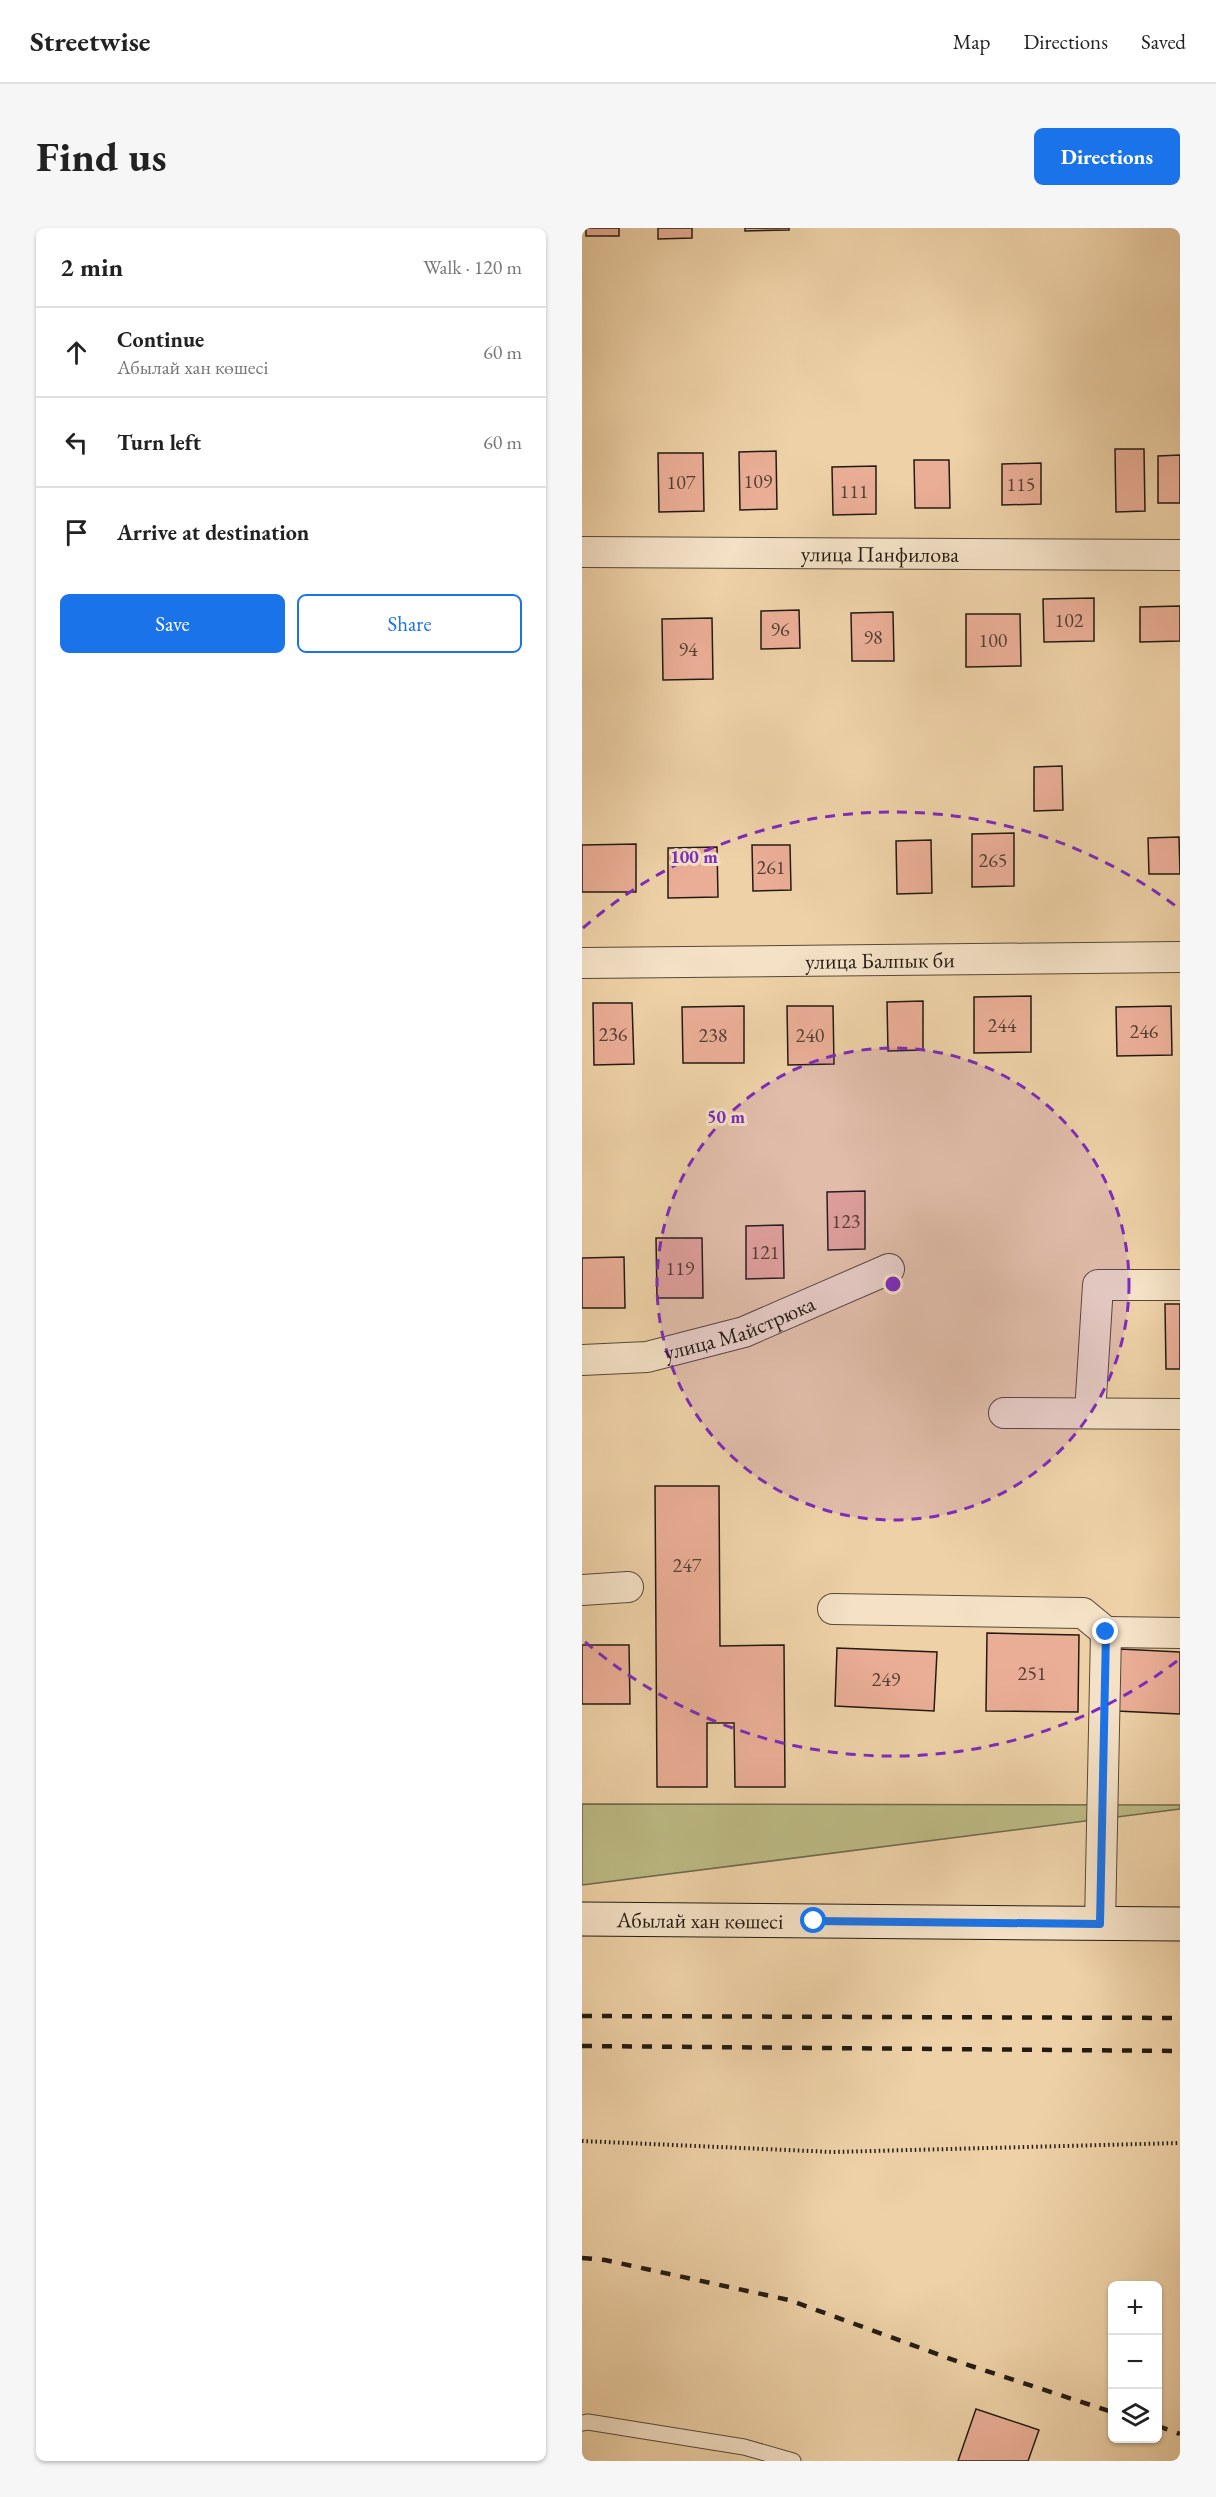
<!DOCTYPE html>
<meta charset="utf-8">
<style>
:root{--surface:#fff;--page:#f6f6f6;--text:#222;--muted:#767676;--line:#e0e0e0;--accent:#1a73e8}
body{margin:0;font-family:"EB Garamond",serif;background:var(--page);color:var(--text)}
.controls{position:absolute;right:18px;bottom:18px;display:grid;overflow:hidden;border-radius:9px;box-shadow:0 2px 4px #0004}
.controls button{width:54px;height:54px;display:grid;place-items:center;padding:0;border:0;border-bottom:2px solid var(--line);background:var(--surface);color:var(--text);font:30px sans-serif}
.stop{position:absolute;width:18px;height:18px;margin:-14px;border:4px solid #1a73e8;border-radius:50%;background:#fff}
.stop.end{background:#1a73e8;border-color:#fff;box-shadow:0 2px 6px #0008}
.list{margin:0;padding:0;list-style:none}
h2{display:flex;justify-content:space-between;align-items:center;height:78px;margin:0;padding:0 24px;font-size:26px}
h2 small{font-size:20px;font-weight:400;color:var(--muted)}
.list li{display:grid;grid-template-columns:39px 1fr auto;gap:18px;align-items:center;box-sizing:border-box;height:90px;padding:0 24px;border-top:2px solid var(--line)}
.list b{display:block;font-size:22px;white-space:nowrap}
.list p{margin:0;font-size:20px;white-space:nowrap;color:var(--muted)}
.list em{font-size:20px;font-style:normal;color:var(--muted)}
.actions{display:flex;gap:12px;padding:18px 24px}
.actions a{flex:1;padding:14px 0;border:2px solid var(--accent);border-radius:9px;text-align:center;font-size:21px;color:var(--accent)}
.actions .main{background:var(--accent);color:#fff}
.icon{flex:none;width:33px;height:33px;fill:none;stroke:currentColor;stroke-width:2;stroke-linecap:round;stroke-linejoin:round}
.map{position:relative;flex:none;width:598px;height:2233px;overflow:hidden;border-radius:9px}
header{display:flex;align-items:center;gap:36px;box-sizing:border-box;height:84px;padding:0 30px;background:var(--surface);border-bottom:2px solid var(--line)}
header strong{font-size:28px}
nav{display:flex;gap:33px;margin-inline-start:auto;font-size:21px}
.intro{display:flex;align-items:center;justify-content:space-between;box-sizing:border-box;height:144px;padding:0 36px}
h1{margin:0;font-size:42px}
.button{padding:15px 27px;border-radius:9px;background:var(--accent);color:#fff;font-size:21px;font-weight:700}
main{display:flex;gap:36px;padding:0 36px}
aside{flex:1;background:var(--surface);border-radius:9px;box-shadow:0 2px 4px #0004}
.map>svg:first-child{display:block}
.green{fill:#bcba84;stroke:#706a4c;stroke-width:1.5}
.building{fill:#eaae96;stroke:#231b13;stroke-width:1.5}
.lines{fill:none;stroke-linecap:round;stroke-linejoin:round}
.service-casing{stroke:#564838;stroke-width:17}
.minor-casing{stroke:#564838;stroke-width:32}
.secondary-casing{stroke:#231b13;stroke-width:35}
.path{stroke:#231b13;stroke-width:4;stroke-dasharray:1.5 3;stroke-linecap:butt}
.service{stroke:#f4e1c6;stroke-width:15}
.minor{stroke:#f4e1c6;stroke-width:30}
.secondary{stroke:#f4e1c6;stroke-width:33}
.rail{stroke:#231b13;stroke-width:4.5;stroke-dasharray:10 10;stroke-linecap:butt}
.route{stroke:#1a73e8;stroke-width:8}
.ring{fill:none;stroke:#7b2cbf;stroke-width:3;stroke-dasharray:10 8}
.labels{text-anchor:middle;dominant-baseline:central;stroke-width:6;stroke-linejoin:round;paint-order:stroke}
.number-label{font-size:20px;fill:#554034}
.street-label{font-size:22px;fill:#231b13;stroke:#f4e1c6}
.centre{fill:#7b2cbf;stroke:#f4e1c6;stroke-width:3}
.ring-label{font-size:18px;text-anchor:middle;font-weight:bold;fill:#7b2cbf;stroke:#f4e1c6;stroke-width:6;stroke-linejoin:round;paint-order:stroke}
</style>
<header>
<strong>Streetwise</strong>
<nav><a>Map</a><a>Directions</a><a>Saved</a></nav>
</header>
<div class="intro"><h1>Find us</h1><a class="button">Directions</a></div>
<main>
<aside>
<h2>2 min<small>Walk · 120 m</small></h2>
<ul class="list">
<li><svg class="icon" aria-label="ahead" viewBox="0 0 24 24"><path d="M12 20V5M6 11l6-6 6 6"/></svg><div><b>Continue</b><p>Абылай хан көшесі</p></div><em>60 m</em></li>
<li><svg class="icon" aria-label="left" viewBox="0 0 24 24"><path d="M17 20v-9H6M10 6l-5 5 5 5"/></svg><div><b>Turn left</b></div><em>60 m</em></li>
<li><svg class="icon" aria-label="arrive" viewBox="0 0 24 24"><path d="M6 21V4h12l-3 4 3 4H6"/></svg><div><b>Arrive at destination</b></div></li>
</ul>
<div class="actions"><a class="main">Save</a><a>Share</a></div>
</aside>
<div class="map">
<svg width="598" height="2233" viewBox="0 0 598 2233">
<rect width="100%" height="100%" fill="#eed1a7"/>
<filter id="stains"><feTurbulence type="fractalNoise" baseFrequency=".00333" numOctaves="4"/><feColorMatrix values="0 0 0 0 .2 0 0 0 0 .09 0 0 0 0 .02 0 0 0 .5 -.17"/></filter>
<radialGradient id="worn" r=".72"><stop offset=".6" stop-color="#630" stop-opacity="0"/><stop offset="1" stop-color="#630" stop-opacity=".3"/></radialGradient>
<polygon class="green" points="0,1576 598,1577 598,1581 0,1657"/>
<g class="building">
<rect x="4" y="0" width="33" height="8"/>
<polygon points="76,0 110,0 110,10 76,11"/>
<polygon points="163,0 207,0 207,2 163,3"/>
<polygon points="533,221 562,221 563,283 534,284"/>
<polygon points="194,223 195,281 158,282 157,224"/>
<polygon points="76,225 121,225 122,283 77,284"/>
<polygon points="598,227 598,275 576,275 576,228"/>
<polygon points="332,232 367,232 368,280 333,280"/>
<polygon points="459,235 459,276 420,277 420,236"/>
<polygon points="294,238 294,286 251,287 250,239"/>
<polygon points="512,370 512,413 462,414 461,371"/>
<polygon points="598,378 598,413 558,414 558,379"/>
<polygon points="217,382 218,420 179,421 179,383"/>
<polygon points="311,384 312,433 270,433 269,385"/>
<polygon points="384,386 438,386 439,438 384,439"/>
<polygon points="130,390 131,451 81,452 80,391"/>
<polygon points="480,538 481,582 452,583 452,539"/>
<polygon points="432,605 432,658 390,659 390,606"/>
<polygon points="597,609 598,646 567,646 566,610"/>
<polygon points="349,612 350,665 315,666 314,613"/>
<polygon points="54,616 54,664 0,664 0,617"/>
<polygon points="170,617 208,617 209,662 171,663"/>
<polygon points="135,619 136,669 86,670 86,620"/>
<polygon points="449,768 449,824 392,825 392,769"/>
<polygon points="341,773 341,822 306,823 305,774"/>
<polygon points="11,775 50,775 52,836 12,837"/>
<polygon points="162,778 162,835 101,835 100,779"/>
<polygon points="205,778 251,778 252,836 206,837"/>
<polygon points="589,778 590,827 535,828 534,779"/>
<polygon points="283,963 283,1021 246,1022 245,964"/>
<polygon points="201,997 202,1050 164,1051 164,998"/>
<polygon points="74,1010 120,1010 121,1070 75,1070"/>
<polygon points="42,1029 43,1080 0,1080 0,1030"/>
<polygon points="583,1076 598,1076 598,1141 584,1141"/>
<polygon points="73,1258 137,1258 138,1418 202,1417 203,1559 153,1559 152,1495 125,1495 125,1559 75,1559"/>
<polygon points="405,1405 497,1407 496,1484 404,1483"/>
<polygon points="0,1417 47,1417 48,1476 0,1476"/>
<polygon points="255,1420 355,1424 352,1483 253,1478"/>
<polygon points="538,1421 598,1424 598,1486 535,1483"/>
<polygon points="394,2181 457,2202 446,2233 376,2233"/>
</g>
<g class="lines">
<defs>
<polyline id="service" points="0,2195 6,2194 162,2219 211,2233"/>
<g id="minor">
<path id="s1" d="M0 324 598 327"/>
<path id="s2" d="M0 735 598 729"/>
<path id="s3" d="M0 1132 65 1129 162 1104 307 1041"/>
<polyline points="422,1185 598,1186"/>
<polyline points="508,1185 516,1057 598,1057"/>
<polyline points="0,1362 46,1359"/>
<polyline points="251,1381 501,1385 524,1404"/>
<polyline points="518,1696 524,1404 598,1405"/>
</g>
<g id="secondary">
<path id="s4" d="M0 1691 598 1696"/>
</g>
</defs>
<use href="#service" class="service-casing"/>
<use href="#minor" class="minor-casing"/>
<use href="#secondary" class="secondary-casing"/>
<polyline class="path" points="0,1913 251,1924 598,1915"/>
<use href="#service" class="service"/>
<use href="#minor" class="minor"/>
<use href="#secondary" class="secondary"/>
<g class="rail">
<polyline points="0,1788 598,1790"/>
<polyline points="0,1818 598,1823"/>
<polyline points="0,2030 23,2032 207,2072 377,2134 530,2184"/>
<polyline points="576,2198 598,2206"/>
</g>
</g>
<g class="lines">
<polyline class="route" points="232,1693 518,1696 524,1404"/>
</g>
<circle cx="311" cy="1056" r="236" fill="#7b2cbf" fill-opacity=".12"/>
<g class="ring">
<circle cx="311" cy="1056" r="236"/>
<path d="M595 1433A472 472 0 0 1 1 1412M1 700A472 472 0 0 1 595 679"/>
</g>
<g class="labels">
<g class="number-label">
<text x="176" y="253">109</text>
<text x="99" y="254">107</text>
<text x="439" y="256">115</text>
<text x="272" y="263">111</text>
<text x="487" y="392">102</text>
<text x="198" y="401">96</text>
<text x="291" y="409">98</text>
<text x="411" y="412">100</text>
<text x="106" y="421">94</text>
<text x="411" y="632">265</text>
<text x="189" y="639">261</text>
<text x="420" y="797">244</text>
<text x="562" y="803">246</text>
<text x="31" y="806">236</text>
<text x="131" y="807">238</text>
<text x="228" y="807">240</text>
<text x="264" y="993">123</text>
<text x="183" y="1024">121</text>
<text x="98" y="1040">119</text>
<text x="105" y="1337">247</text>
<text x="450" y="1445">251</text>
<text x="304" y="1451">249</text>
</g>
<g class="street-label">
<text stroke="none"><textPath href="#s1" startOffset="298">улица Панфилова</textPath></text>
<text stroke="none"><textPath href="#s2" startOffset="298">улица Балпык би</textPath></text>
<text stroke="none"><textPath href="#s3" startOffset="162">улица Майстрюка</textPath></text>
<text stroke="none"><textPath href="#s4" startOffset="118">Абылай хан көшесі</textPath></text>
</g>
</g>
<circle cx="311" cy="1056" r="9" class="centre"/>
<g class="ring-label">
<text x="112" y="635">100 m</text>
<text x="144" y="895">50 m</text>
</g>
<rect width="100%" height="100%" filter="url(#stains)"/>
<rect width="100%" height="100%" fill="url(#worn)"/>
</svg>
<div class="controls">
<button>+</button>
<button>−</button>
<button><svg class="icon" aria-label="layers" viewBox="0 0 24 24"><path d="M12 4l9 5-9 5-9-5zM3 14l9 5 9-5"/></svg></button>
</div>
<div class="stop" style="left:232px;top:1693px"></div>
<div class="stop end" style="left:524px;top:1404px"></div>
</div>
</main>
